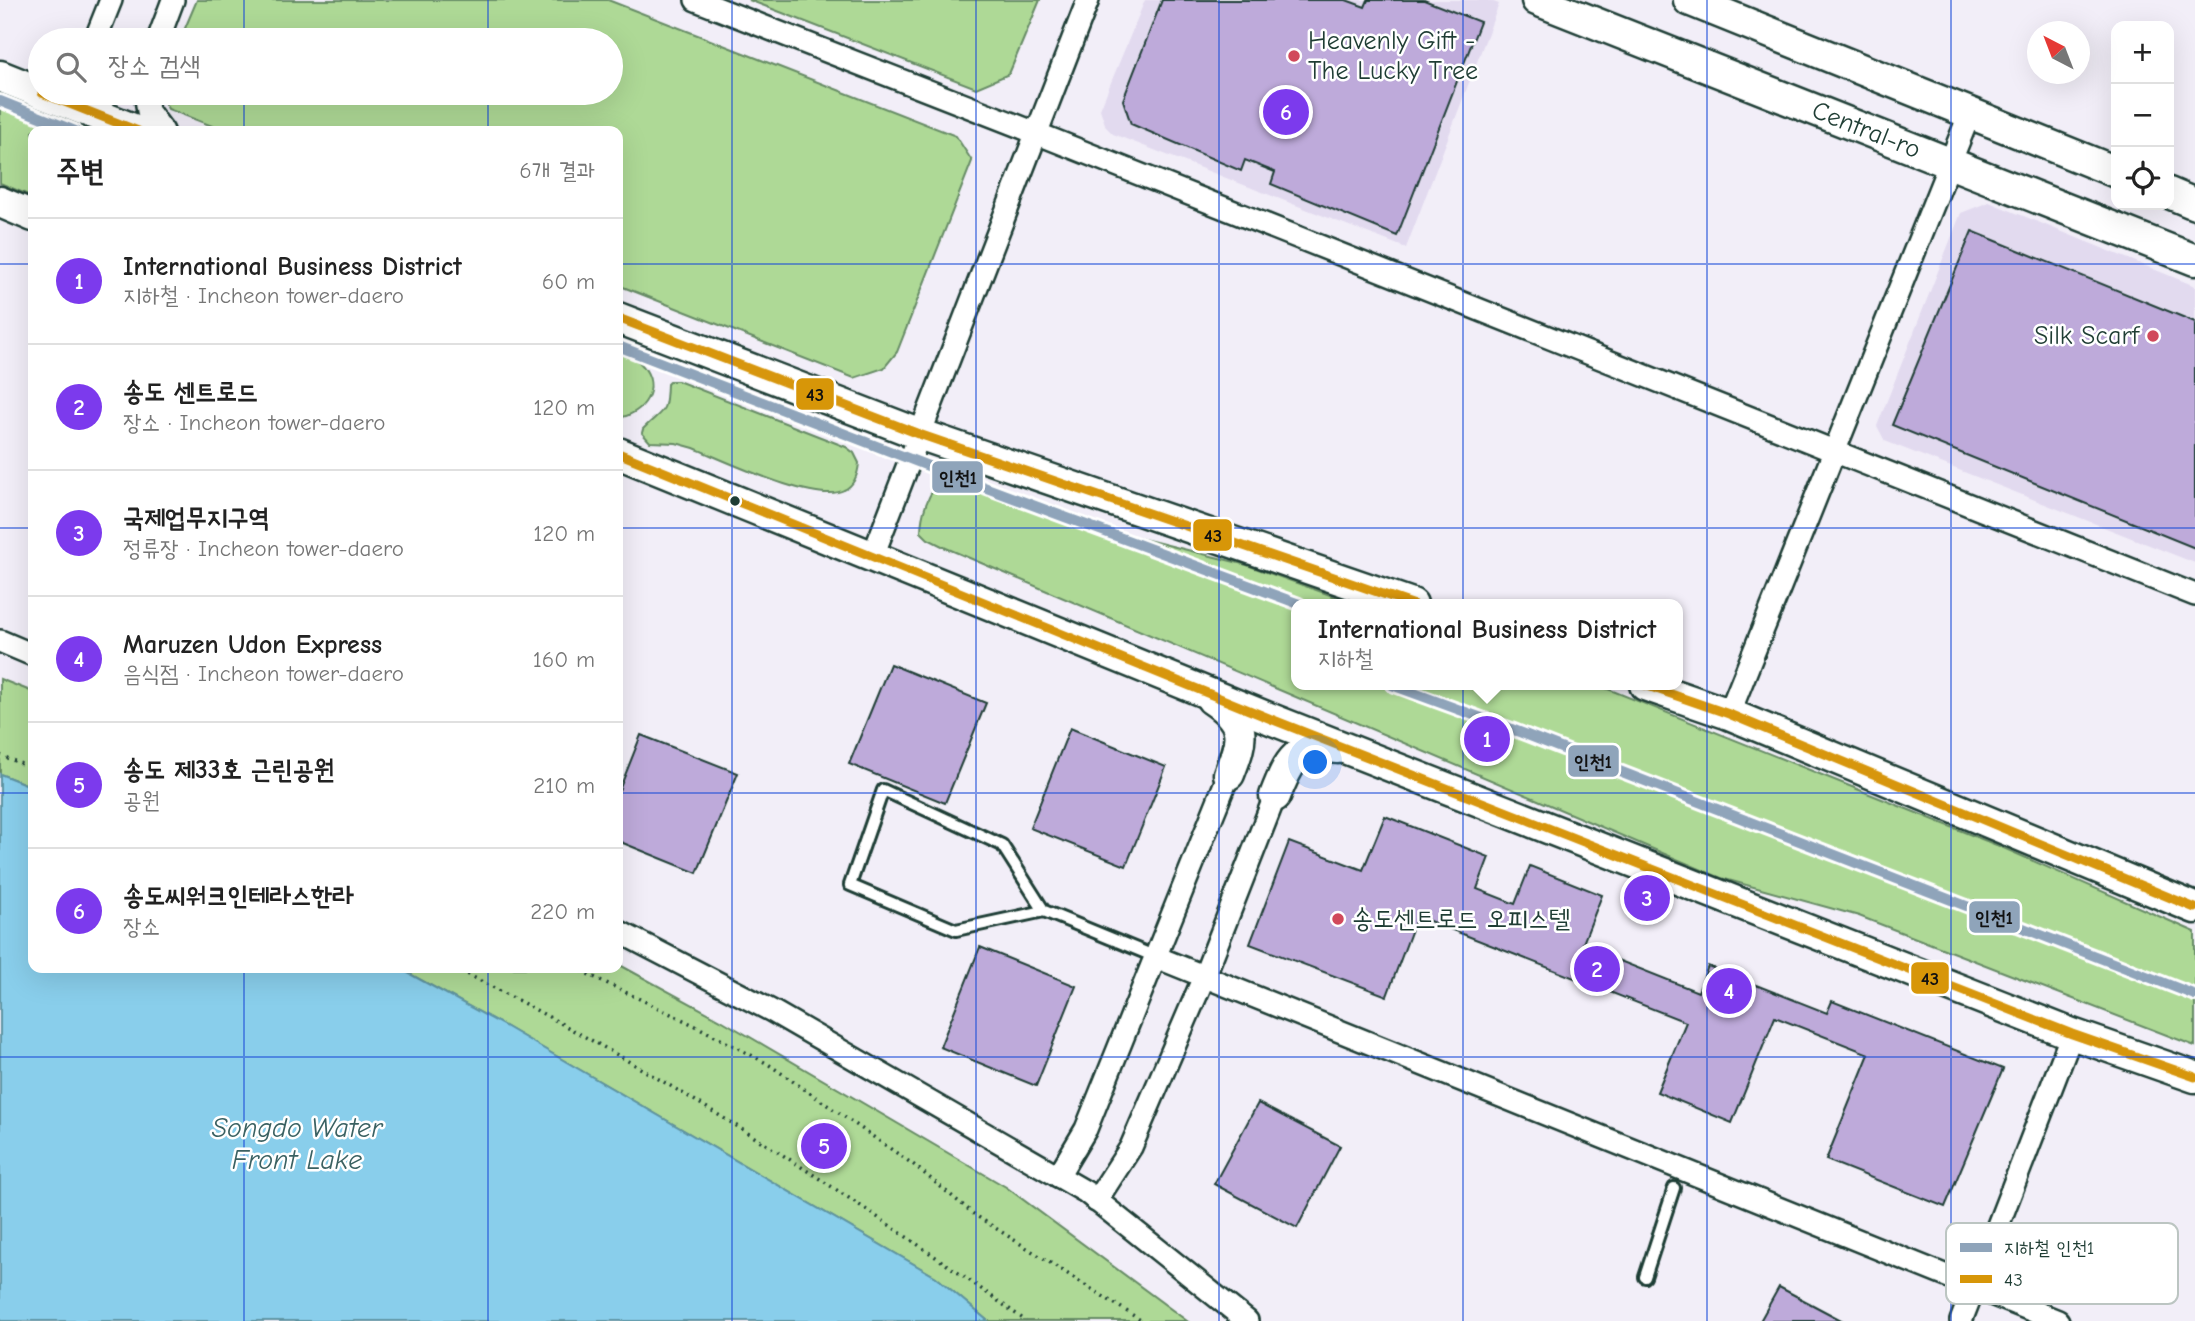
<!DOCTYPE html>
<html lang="ko">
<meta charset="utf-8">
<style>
:root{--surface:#fff;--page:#f2f2f2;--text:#222;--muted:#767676;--line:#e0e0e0;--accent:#7c3aed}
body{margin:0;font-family:"Comic Neue","Poor Story",sans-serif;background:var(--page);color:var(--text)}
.controls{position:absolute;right:21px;top:21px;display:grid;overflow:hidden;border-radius:14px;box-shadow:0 7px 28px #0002}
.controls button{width:63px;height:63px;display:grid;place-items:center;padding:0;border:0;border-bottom:2px solid var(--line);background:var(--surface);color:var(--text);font:35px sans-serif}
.compass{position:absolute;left:2027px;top:21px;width:63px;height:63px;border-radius:50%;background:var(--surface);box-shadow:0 7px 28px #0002;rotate:318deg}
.you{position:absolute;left:1316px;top:763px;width:24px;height:24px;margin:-18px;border:5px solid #fff;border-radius:50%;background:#1a73e8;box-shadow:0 0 0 10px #1a73e833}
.badge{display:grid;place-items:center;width:46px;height:46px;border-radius:50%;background:var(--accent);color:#fff;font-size:23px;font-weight:700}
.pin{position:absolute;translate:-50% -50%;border:4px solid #fff;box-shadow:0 2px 7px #0006}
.popup{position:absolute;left:1291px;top:599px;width:392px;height:91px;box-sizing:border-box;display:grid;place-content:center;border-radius:14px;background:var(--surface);filter:drop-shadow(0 2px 5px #0005);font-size:23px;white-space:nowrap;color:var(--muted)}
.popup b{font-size:26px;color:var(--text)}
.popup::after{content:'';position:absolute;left:50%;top:100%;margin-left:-14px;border:14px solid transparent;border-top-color:var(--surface)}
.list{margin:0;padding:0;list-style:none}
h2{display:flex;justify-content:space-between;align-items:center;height:91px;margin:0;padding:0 28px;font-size:30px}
h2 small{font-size:23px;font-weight:400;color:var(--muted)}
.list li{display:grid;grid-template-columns:46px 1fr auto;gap:21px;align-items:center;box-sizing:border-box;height:126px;padding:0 28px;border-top:2px solid var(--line)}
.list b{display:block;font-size:26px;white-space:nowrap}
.list p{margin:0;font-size:23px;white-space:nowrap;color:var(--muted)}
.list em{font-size:23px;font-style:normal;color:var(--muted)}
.icon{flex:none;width:38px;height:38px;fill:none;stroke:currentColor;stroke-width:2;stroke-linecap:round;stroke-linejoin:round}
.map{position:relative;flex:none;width:2195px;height:1321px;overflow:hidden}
.search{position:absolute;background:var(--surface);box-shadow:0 7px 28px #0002;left:28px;top:28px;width:595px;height:77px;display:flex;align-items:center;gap:18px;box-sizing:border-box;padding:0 24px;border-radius:38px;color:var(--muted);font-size:26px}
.panel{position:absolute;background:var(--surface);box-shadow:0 7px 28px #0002;left:28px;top:126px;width:595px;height:847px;border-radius:14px}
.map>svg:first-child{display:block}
.built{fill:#e2daef}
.green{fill:#aed996;stroke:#668b65;stroke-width:2}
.water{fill:#89ceeb;stroke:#5f94a2;stroke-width:2}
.building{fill:#beaada;stroke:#1f3d34;stroke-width:2}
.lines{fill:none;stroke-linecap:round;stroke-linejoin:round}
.service-casing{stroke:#1f3d34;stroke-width:16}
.minor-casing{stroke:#1f3d34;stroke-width:26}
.secondary-casing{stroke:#1f3d34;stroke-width:35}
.path{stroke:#1f3d34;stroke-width:3.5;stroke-dasharray:2 5;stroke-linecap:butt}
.service{stroke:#fff;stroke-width:10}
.minor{stroke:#fff;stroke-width:21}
.secondary{stroke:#fff;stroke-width:30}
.bus-1-casing{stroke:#fff;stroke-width:14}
.bus-1{stroke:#d79608;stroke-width:9}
.metro-1-casing{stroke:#fff;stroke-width:16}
.metro-1{stroke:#8fa4ba;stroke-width:10}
.grid{fill:none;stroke:#1d4ed8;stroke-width:2;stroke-opacity:0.55}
.poi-dot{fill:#d1495b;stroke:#fff;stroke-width:2.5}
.bus-dot{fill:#1f3d34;stroke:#fff;stroke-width:2.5}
.labels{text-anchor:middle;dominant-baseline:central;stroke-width:5;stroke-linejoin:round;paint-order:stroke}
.poi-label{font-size:26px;fill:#1f3d34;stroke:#fff;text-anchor:start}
.street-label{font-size:26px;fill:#1f3d34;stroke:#fff}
.water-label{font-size:28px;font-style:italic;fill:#3a6162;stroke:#fff}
.key{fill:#fff;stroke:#bcc5c2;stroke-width:2}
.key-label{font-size:19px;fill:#1f3d34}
.line-badge{stroke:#fff;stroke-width:2.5}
.pale-badge-label{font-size:19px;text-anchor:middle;font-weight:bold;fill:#111}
</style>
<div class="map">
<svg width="2195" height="1321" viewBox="0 0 2195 1321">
<rect width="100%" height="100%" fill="#f2eef8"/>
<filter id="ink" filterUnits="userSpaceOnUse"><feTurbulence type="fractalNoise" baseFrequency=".0143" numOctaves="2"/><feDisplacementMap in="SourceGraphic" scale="14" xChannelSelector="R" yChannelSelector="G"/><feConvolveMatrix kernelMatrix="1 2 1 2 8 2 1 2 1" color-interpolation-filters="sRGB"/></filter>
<g filter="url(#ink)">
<g class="built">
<polygon points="1145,0 1488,0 1499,4 1406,248 1113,134 1106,127 1100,109"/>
<polygon points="1989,202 2195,286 2195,563 1885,441 1877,426 1961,213"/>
</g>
<g class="green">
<polygon points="197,0 608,0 956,136 972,161 897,352 884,368 854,378 618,285 618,131 225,131 168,109 160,93 611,93 611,40 180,40"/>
<polygon points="749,0 1040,0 1009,74 976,88"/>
<polygon points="0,94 95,131 33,131 33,197 0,183"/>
<path d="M618 351C626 355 636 358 642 365 662 388 644 414 618 418Z"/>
<path d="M670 381H678L846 447 854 453 859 463C858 474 855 485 844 490 817 505 724 460 694 448L676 443 650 442 642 433 643 429C664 408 666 415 667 384Z"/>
<path d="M941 481 1084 524 1247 565 1355 604H1296V685H1598L1999 846 2195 932V1046L1859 916 1721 878 946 548 928 539 921 532C921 516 928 491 941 481Z"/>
<polygon points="0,679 33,692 33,787 0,774"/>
<polygon points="618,964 721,1020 1006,1187 1187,1321 988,1321 936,1277 503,1025 399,968 618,968"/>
</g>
<polygon class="water" points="0,774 33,787 33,968 399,968 503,1025 936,1277 988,1321 0,1321"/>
<g class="building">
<polygon points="1162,0 1346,0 1365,7 1368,0 1424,0 1480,22 1397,236 1271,184 1275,172 1245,160 1241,171 1131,124 1123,100"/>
<polygon points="1972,231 2195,322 2195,548 1892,425"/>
<polygon points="890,664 986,703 945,803 849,764"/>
<polygon points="1070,728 1166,767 1126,866 1030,828"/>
<polygon points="641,735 738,773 697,873 618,841 618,793"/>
<polygon points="1385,816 1489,857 1477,889 1515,904 1530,866 1602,895 1582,946 1698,992 1708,966 1827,1013 1832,1001 2003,1069 1945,1207 1826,1160 1869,1054 1775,1017 1732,1123 1657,1092 1686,1022 1417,916 1387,996 1250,944 1289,842 1363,870"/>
<polygon points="980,947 1076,986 1036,1086 940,1047"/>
<polygon points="1258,1103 1340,1146 1297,1228 1214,1184"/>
<polygon points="1779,1287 1843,1321 1760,1321"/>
</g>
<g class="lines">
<defs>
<g id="service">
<polyline points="1044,911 956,930 850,885 883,790 1002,845 1044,911 1156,957"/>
<polyline points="1645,1277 1674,1188"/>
</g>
<g id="minor">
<polyline points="696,0 1036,133 2195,595"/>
<polyline points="95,40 111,0"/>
<polyline points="158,40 173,0"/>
<polyline points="145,93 148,111 163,131"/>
<polyline points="872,558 1088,0"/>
<polyline points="0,641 33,655"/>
<polyline points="1729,714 1970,113"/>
<polyline points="618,931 772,1011 1086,1192 1247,1321"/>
<polyline points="1156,957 2058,1321"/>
<polyline points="1058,1176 1086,1129 1229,774"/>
<polyline points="1096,1201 1131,1147 1204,977 1275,796"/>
<polyline points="1961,1321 2072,1034"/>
</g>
<g id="secondary">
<path id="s1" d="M1537 0 2195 260"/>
<polyline points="1689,0 2116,172"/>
<polyline points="0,76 40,92"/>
<polyline points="42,93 138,131"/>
<polyline points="2169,193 2195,204"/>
<polyline points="0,202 33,216"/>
<polyline points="618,318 919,434 1412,604"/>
<polyline points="618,453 1276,721 2072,1034 2195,1077"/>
<polyline points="1645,685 1729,714 2195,908"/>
<path d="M1212 699C1248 723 1243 738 1229 774"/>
<path d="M1275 796C1289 760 1297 743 1338 748"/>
</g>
</defs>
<use href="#service" class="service-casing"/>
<use href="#minor" class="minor-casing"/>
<use href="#secondary" class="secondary-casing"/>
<g class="path">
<polyline points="0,755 33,769"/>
<path d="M455 968C655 1068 845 1190 1026 1321"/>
<polyline points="575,968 696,1026 768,1064 914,1165 975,1215 1142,1321"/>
</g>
<use href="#service" class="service"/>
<use href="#minor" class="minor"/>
<use href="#secondary" class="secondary"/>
<defs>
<g id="bus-1">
<polyline points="42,93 138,131"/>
<polyline points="618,318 919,434 1412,604"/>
<polyline points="618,453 1276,721 2072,1034 2195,1077"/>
<polyline points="1645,685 1729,714 2195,908"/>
</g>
</defs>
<use href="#bus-1" class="bus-1-casing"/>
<use href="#bus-1" class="bus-1"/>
<defs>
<g id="metro-1">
<polyline points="0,101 75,131"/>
<polyline points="618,346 941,471 1299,604"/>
<polyline points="1392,685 1509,728 2195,995"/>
</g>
</defs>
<use href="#metro-1" class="metro-1-casing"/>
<use href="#metro-1" class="metro-1"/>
</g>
</g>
<path class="grid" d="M244 0V40M488 0V40M732 0V1321M976 0V1321M1219 0V1321M1463 0V1321M1707 0V1321M1951 0V1321M244 93V131M488 93V131M0 264H33M618 264H2195M0 528H33M618 528H2195M0 793H33M618 793H2195M244 968V1321M488 968V1321M0 1057H2195"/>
<g class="poi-dot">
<circle cx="1294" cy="56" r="7"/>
<circle cx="2153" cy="336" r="7"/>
<circle cx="1338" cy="919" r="7"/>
</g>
<circle class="bus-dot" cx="735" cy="501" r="6"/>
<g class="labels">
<g class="poi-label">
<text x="1308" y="41">Heavenly Gift -<tspan x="1308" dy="30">The Lucky Tree</tspan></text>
<text x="2139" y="336" text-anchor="end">Silk Scarf</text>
<text x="1352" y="919">송도센트로드 오피스텔</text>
</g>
<g class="street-label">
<text stroke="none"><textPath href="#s1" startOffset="354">Central-ro</textPath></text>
</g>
<g class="water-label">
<text x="297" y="1128">Songdo Water<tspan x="297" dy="32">Front Lake</tspan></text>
</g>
</g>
<rect x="1946" y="1223" width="232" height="81" rx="10" class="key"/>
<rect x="1960" y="1243" width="32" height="9" fill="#8fa4ba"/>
<rect x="1960" y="1275" width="32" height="8" fill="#d79608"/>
<g class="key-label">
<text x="2004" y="1254">지하철 인천1</text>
<text x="2004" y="1286">43</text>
</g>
<g class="line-badge">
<rect x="795" y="377" width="40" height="34" rx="7" fill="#d79608"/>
<rect x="931" y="460" width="53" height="34" rx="7" fill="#8fa4ba"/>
<rect x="1192" y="518" width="41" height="34" rx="7" fill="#d79608"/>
<rect x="1567" y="744" width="53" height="34" rx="7" fill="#8fa4ba"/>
<rect x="1968" y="900" width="53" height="34" rx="7" fill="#8fa4ba"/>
<rect x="1910" y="961" width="40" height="34" rx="7" fill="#d79608"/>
</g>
<g class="pale-badge-label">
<text x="815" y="401">43</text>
<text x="958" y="484">인천1</text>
<text x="1213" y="542">43</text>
<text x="1593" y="768">인천1</text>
<text x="1994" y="924">인천1</text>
<text x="1930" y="985">43</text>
</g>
</svg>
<div class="controls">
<button>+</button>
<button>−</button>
<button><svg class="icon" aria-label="locate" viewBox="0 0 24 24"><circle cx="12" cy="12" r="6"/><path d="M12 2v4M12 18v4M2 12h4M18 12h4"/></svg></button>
</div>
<svg class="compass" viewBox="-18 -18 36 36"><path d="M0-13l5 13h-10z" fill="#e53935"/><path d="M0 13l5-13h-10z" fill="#767676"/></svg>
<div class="you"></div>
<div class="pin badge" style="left:1487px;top:739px">1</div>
<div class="popup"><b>International Business District</b>지하철</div>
<div class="pin badge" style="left:1597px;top:969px">2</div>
<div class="pin badge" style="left:1647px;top:898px">3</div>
<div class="pin badge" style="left:1729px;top:991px">4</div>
<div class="pin badge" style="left:824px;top:1146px">5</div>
<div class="pin badge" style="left:1286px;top:112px">6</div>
<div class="search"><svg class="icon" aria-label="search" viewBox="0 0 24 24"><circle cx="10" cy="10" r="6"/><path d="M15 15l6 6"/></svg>장소 검색</div>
<section class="panel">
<h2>주변<small>6개 결과</small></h2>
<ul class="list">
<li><span class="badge">1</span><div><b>International Business District</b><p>지하철 · Incheon tower-daero</p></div><em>60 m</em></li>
<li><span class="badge">2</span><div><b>송도 센트로드</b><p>장소 · Incheon tower-daero</p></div><em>120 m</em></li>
<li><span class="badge">3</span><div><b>국제업무지구역</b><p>정류장 · Incheon tower-daero</p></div><em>120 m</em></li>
<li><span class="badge">4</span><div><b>Maruzen Udon Express</b><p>음식점 · Incheon tower-daero</p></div><em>160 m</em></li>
<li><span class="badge">5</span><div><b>송도 제33호 근린공원</b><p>공원</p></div><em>210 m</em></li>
<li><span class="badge">6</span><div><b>송도씨워크인테라스한라</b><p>장소</p></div><em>220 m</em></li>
</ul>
</section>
</div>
